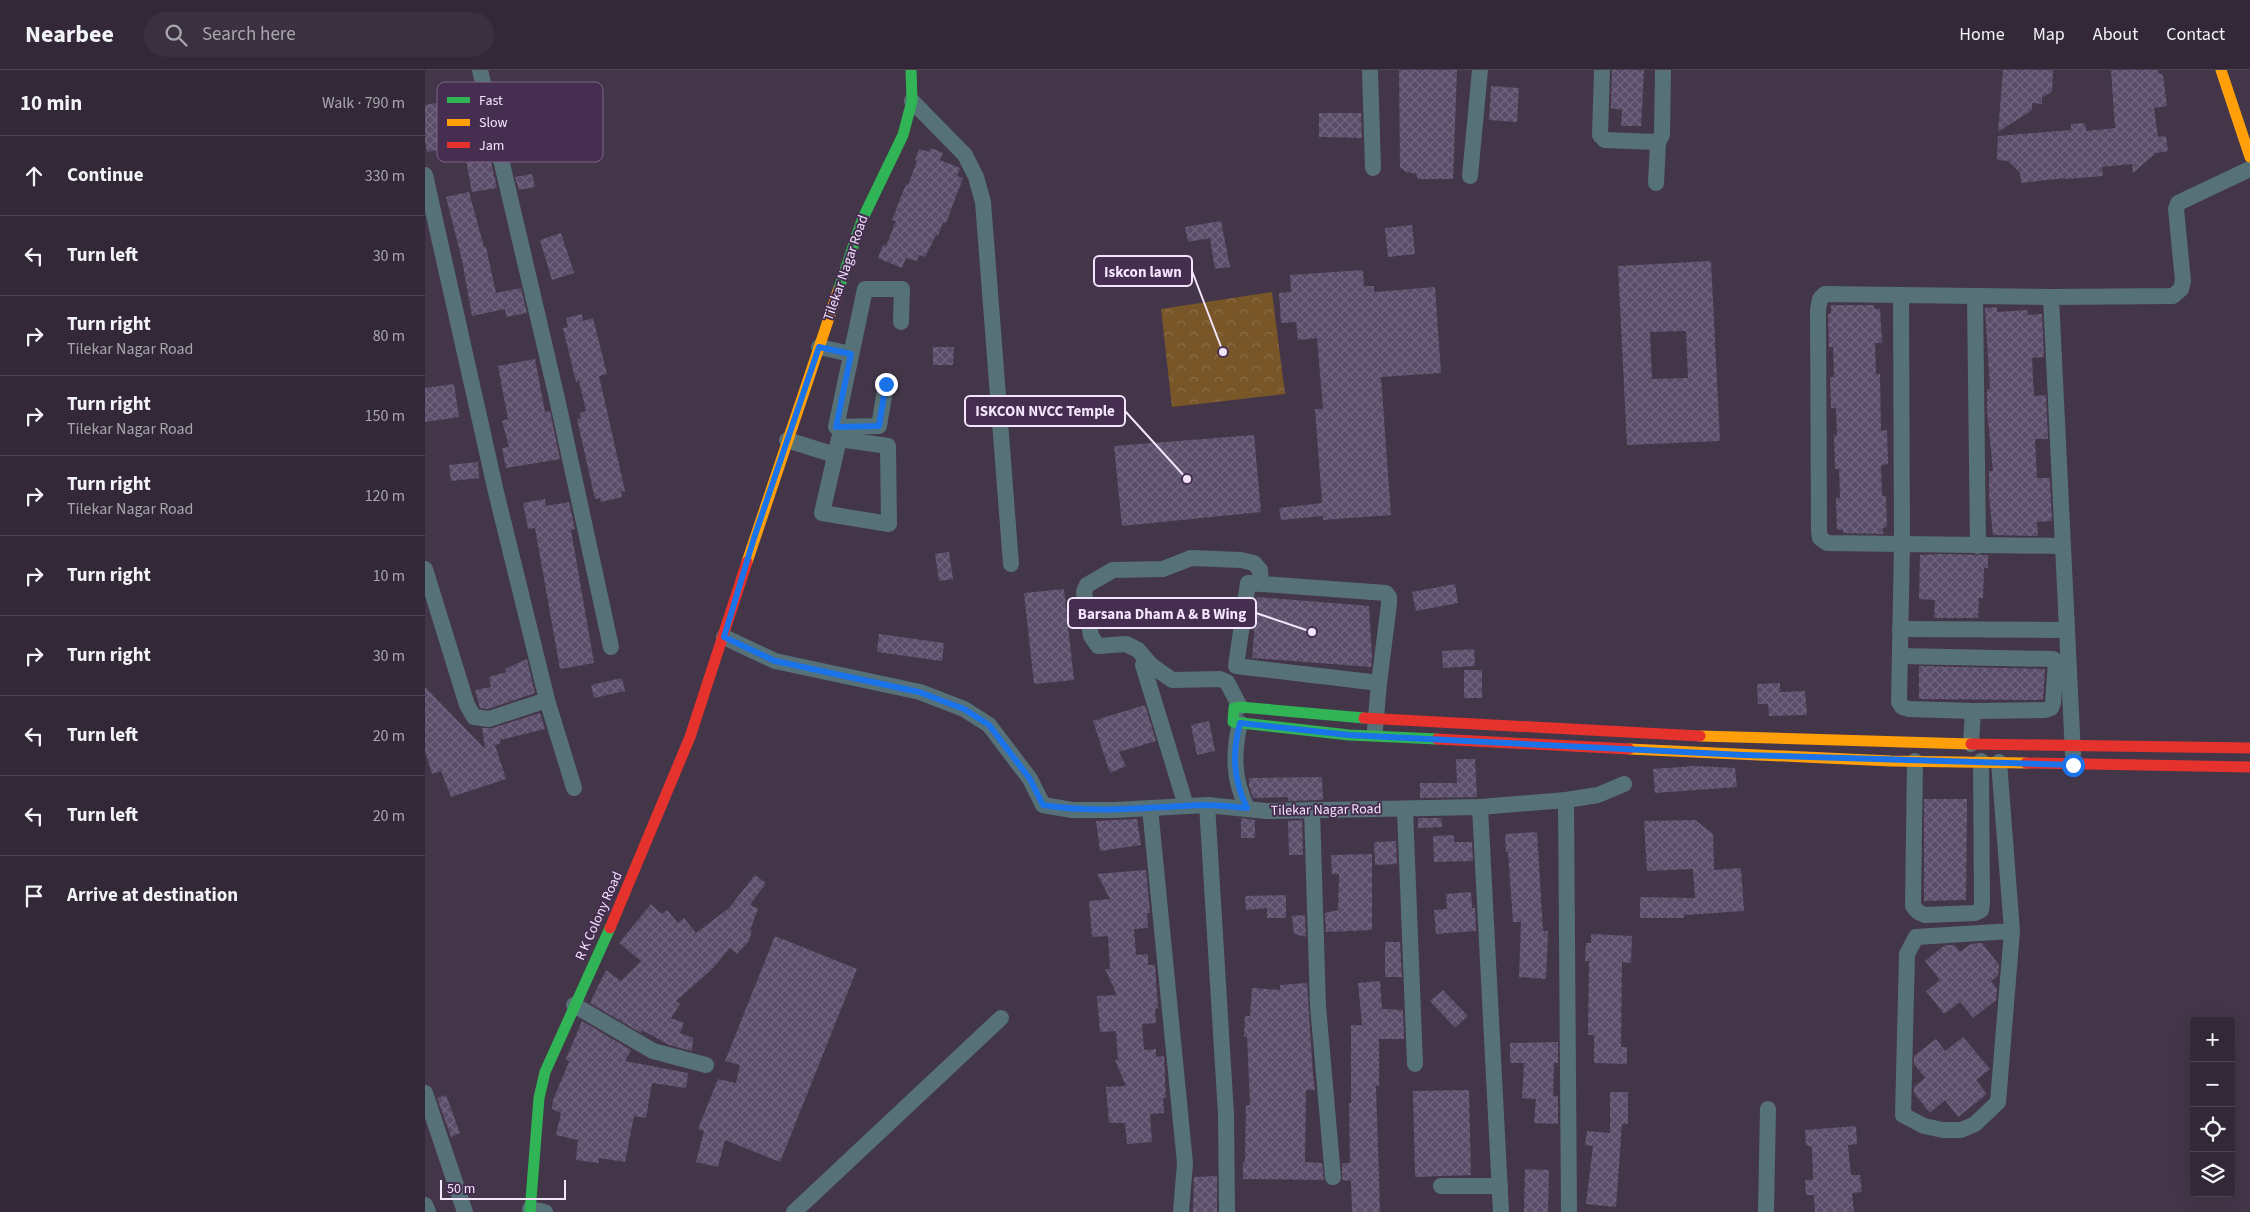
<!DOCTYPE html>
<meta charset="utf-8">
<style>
:root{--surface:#322837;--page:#3a303f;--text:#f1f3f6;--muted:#a8a6ad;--line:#4d4452}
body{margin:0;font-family:"Source Sans 3",sans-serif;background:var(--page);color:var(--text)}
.controls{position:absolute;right:15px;bottom:15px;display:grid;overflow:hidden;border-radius:5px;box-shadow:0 5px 20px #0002}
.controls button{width:45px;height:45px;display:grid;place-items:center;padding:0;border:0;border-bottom:1px solid var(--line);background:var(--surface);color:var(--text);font:25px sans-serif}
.scale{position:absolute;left:15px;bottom:12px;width:126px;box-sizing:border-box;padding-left:5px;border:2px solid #f3e5fb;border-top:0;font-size:14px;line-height:18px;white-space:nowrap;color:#f3e5fb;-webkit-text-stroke:4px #462e51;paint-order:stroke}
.stop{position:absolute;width:15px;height:15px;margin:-11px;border:4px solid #1a73e8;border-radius:50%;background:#fff}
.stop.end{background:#1a73e8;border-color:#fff;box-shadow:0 1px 5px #0008}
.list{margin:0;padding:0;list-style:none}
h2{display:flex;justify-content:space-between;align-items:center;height:65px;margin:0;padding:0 20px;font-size:21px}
h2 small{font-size:16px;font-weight:400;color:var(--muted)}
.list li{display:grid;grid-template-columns:32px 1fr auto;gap:15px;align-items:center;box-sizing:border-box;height:80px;padding:0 20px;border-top:1px solid var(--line)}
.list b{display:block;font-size:19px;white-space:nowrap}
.list p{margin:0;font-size:16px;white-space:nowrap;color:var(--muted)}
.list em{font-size:16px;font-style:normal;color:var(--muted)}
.icon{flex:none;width:28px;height:28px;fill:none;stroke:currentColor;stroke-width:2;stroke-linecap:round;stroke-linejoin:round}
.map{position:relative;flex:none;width:1825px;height:1142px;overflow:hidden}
header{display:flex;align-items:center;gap:30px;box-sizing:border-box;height:70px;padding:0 25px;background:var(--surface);border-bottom:1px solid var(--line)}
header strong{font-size:24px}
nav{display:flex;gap:28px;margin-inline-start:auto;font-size:18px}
.search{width:350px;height:45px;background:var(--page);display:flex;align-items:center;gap:12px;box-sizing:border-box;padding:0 18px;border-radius:28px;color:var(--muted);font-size:19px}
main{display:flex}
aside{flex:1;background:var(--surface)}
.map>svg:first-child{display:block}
.park{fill:url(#park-crowns)}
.building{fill:url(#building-cross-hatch);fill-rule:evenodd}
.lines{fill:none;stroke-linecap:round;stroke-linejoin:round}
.street{stroke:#567177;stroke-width:16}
.fast{stroke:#30b455;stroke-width:11}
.slow{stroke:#ff9f0a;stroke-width:11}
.jam{stroke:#e5322d;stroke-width:11}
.route{stroke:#1a73e8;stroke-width:6}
.labels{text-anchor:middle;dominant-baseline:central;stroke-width:4;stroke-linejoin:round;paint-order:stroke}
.street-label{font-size:14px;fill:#f3e5fb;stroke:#462e51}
.key{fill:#462e51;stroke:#7a6584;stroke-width:1}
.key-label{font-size:14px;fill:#f3e5fb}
.leader{fill:none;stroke:#f3e5fb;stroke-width:2}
.callout-dot{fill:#f3e5fb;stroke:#462e51;stroke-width:2}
.callout{fill:#462e51;stroke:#f3e5fb;stroke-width:2}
.callout-label{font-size:15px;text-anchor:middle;font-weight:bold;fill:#f3e5fb}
</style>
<header>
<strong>Nearbee</strong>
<div class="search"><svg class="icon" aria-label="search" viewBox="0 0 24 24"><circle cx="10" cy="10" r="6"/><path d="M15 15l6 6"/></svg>Search here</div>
<nav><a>Home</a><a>Map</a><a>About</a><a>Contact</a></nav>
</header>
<main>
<aside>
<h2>10 min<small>Walk · 790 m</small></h2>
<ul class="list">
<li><svg class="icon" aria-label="ahead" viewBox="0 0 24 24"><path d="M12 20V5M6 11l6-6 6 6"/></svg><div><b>Continue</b></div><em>330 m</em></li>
<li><svg class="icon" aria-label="left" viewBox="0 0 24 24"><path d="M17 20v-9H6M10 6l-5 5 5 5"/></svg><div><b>Turn left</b></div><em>30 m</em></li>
<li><svg class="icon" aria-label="right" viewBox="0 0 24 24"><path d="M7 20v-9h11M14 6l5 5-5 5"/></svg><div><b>Turn right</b><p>Tilekar Nagar Road</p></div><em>80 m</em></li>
<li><svg class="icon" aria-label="right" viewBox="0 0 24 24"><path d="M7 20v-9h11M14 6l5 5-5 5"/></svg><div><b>Turn right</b><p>Tilekar Nagar Road</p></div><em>150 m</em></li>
<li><svg class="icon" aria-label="right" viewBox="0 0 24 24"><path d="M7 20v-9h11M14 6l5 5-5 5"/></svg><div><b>Turn right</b><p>Tilekar Nagar Road</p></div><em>120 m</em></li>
<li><svg class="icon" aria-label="right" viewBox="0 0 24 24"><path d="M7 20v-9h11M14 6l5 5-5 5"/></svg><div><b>Turn right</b></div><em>10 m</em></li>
<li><svg class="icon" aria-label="right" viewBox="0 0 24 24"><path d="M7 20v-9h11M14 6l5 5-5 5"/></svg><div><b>Turn right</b></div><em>30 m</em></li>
<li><svg class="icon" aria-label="left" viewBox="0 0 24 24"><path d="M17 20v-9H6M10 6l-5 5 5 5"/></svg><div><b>Turn left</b></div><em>20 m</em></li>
<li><svg class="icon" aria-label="left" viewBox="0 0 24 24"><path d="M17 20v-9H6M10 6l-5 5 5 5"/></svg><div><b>Turn left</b></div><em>20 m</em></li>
<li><svg class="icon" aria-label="arrive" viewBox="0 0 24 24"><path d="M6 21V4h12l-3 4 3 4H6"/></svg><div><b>Arrive at destination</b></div></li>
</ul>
</aside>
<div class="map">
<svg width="1825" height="1142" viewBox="0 0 1825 1142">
<defs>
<pattern id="park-crowns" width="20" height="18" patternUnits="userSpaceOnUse" patternTransform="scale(1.25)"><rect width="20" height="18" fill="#785628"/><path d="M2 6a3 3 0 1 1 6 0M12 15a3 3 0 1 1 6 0" fill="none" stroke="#8c6e48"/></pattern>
<pattern id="building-cross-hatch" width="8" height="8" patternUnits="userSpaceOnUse" patternTransform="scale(1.25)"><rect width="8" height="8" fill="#594d69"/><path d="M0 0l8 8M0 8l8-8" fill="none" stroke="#71667f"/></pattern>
</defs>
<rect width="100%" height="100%" fill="#433649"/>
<polygon class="park" points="847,222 860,324 747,337 736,239"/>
<g class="building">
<polygon points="974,0 1032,0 1028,109 993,109 991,104 981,102 975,97"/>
<polygon points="1187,0 1219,0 1216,56 1196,56 1197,40 1186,38"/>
<polygon points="1578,0 1628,0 1627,22 1617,27 1617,34 1607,33 1607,40 1573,62"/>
<polygon points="1686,0 1733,0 1733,3 1738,5 1742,36 1729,38 1733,67 1741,66 1743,81 1731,83 1708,103 1707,94 1677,97 1678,106 1640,109 1640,108 1596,113 1595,103 1583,91 1572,90 1573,66 1646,60 1646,54 1660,53 1661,61 1690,58"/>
<polygon points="1066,16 1094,18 1092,52 1064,50"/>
<polygon points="27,30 32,50 55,45 72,118 47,122 38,75 2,82 0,72 0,35"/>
<polygon points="894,43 936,43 937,68 894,67"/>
<polygon points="506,78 518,83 515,90 535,98 532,106 538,108 521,153 518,152 513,166 511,165 500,187 494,185 492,191 481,188 477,198 453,188 458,175 461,176 471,151 467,150 481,114 483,115 492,91 490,90 494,79 504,82"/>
<polygon points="107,104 110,117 94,120 90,107"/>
<polygon points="44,122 59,177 61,177 71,223 96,218 102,243 81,247 80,239 47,246 37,190 21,127"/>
<polygon points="796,151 805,197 790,199 785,168 763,172 760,157"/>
<polygon points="987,155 990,184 963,187 960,158"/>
<polygon points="136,163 149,203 127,210 115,170"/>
<path d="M1286 191 1295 371 1202 375 1193 196ZM1261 261 1263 308 1227 309 1225 262Z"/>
<polygon points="938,200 939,216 949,216 949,222 1010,217 1016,303 956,307 966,445 898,450 898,446 856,450 854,438 897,433 890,339 898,339 892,268 873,270 871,252 856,253 854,223 866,222 865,205"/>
<polygon points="1406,235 1449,235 1449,239 1455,239 1457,273 1450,273 1451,304 1455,304 1456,361 1462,360 1463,394 1456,395 1457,426 1461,426 1462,457 1458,458 1458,464 1418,463 1418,460 1412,460 1411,428 1415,428 1414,399 1410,399 1409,365 1412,365 1411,338 1406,338 1405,307 1409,307 1408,277 1404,277 1403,244 1406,244"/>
<polygon points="1572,237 1572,242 1602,240 1603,245 1617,244 1619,287 1607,288 1609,326 1621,325 1623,369 1610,369 1612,408 1625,408 1627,451 1612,452 1613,466 1568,465 1564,427 1564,401 1568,401 1562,340 1562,319 1565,319 1560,238"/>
<polygon points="157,244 158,251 168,248 182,304 174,306 200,421 196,422 197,427 176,432 175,428 170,429 152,349 156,348 155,343 161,341 154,311 151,312 138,258 143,257 141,248"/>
<polygon points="508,277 529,277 528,295 508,295"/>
<polygon points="110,289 120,342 125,341 135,389 81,398 77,378 84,377 77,351 83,349 73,296"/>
<polygon points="29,314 34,347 0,352 0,318"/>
<polygon points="829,365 836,442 697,456 689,376"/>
<polygon points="53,392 54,408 26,411 24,395"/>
<polygon points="120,429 121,436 144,432 150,459 146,460 169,593 135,599 110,458 103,459 98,433"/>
<polygon points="524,482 528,509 514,511 510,484"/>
<polygon points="1515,484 1563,485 1563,498 1559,498 1558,528 1554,528 1553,548 1509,548 1510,530 1494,529 1495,485"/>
<polygon points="1030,514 1033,533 991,541 987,522"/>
<polygon points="639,519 649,610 609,614 599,523"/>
<polygon points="832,527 944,536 947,587 946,597 827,588"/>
<polygon points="454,564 519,573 517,591 452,582"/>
<polygon points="1049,579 1050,596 1018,598 1017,581"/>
<polygon points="102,589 110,623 63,639 55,638 50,620 66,617 64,607 82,602 80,599"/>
<polygon points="1494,596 1620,599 1618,630 1494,629"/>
<rect x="1039" y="600" width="18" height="28"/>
<polygon points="197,608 200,621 169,628 166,615"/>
<polygon points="1355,613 1355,622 1380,621 1382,645 1344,646 1343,634 1333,634 1332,614"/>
<polygon points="0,617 60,679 57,658 67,658 115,643 120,659 75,670 76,673 70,675 81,709 26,727 16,701 7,704 0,681"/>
<polygon points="720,635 731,671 694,682 701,696 685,703 668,651"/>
<polygon points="784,651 790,681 772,685 766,655"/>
<polygon points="1031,689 1050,689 1052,727 995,728 995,713 1032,713"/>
<polygon points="1269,696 1310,698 1312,717 1230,723 1228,699"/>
<polygon points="897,707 898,730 863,731 863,727 828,728 824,716 824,708"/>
<polygon points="1499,729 1542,729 1541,830 1499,831"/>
<polygon points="816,748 830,750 830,768 816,768"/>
<polygon points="993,748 1016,748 1017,757 993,758"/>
<polygon points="712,749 716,775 675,781 671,751"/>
<polygon points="877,750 878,785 864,785 863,751"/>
<polygon points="1270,750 1288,764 1289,800 1316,798 1319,841 1259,845 1259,848 1215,848 1215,827 1270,828 1268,799 1222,801 1219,751"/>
<polygon points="1112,762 1118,861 1123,861 1121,909 1094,907 1096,852 1088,852 1083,782 1081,782 1080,764"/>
<polygon points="1029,765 1029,772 1047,772 1048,791 1009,792 1008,766"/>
<polygon points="971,771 972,794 950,795 949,772"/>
<polygon points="947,784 947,860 901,862 900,843 913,840 914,804 907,804 906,785"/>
<polygon points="721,800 725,843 722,843 723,858 709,859 711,885 723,884 723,895 730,895 733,938 730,939 731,953 717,954 719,980 731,979 731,987 739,986 741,1028 738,1028 739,1043 725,1044 727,1072 702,1074 700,1053 684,1053 681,1017 701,1016 690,990 693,990 691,961 675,962 672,926 692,925 680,899 685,899 683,866 667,867 664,831 685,829 672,804"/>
<polygon points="330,805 341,813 325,835 333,839 325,860 327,860 324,871 312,884 305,878 286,900 251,931 255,934 246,948 259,953 255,963 268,968 267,981 244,975 217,960 216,963 165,933 181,900 196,911 216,891 194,873 226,834 237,844 242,840 253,853 259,848 271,863 304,838"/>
<polygon points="1046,822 1047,838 1050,838 1051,861 1011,864 1009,840 1022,839 1021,824"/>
<polygon points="861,825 861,848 842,848 842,838 821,840 820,826"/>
<polygon points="880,845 881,867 869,864 867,846"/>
<polygon points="1166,864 1207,866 1206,893 1197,892 1196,977 1202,977 1202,994 1169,993 1169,965 1163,965 1164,891 1160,891 1161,873 1166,873"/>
<polygon points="350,866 432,899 355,1092 300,1070 293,1097 271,1092 279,1061 273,1059 293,1009 311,1013 315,995 300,991"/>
<polygon points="960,872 975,872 977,907 960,907"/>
<polygon points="1557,873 1574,895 1573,906 1566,911 1572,919 1571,930 1548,948 1535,932 1519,944 1501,921 1515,910 1500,891 1520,875 1529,875 1535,882 1546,874"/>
<polygon points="955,911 957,939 978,940 979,969 954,969 954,1016 951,1016 955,1142 927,1142 926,1111 917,1110 917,1093 925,1093 924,1033 926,1033 926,955 937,955 933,913"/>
<polygon points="882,913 888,1005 890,1020 881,1020 880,1092 897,1093 899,1110 818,1109 818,1092 820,1092 821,1035 825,1035 822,967 819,967 820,946 825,946 827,918 855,920 855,915"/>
<polygon points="1018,920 1043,946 1030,958 1005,931"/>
<polygon points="157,951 206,980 200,991 263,1003 261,1018 227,1013 221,1048 209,1046 200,1092 174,1088 174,1093 151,1090 153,1070 131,1065 136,1043 127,1039 128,1030 144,992 141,989"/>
<polygon points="1538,967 1565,999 1551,1010 1562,1024 1533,1047 1520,1030 1505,1043 1489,1023 1489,1017 1500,1008 1489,994 1489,986 1511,969 1520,981"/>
<polygon points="1133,972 1133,993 1129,993 1128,1026 1133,1026 1133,1054 1109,1053 1111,1029 1097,1028 1099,993 1085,993 1085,973"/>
<polygon points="1044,1020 1046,1105 990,1107 988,1021"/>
<polygon points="1185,1022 1203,1022 1203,1054 1197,1054 1191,1137 1161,1134 1168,1076 1160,1075 1162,1061 1185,1063"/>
<polygon points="21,1025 35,1063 26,1067 12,1028"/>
<polygon points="1431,1056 1432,1074 1423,1075 1426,1105 1435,1105 1437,1122 1427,1123 1429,1142 1390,1142 1389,1125 1381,1125 1380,1110 1388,1110 1387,1077 1381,1075 1380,1060"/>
<polygon points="1100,1099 1124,1100 1123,1142 1099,1142"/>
<polygon points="792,1106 792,1142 768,1142 769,1107"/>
</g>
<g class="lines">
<g class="street">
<polyline points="55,0 131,324 186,577"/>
<polyline points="945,0 948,98"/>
<polyline points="1177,0 1175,65 1180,70 1233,72 1237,65 1238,0"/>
<polyline points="487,31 540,85 551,107 558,132 586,494"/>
<polyline points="0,105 71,422 122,630 149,718"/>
<polyline points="1045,106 1055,0"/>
<polyline points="1231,113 1233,72"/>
<polyline points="1476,226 1477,474 1402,473 1395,468 1394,461 1393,239 1395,229 1400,224 1626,227"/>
<polyline points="1550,226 1553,476"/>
<polyline points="394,277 426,284"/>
<polyline points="461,314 454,356 411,357 440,219 477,219 476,252"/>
<polygon points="414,369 463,376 464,454 397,443"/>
<polyline points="362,370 410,385"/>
<polyline points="0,499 42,635 49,647 64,649 122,630"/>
<polyline points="1475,559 1641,560"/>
<polyline points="299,567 350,591 495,622 539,639 564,655 605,709 618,735 647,740 689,740 782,735 841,741 1055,737 1141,730 1173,725 1199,714"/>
<polyline points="1475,586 1628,589 1631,591 1628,633 1626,638 1620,640 1548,641"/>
<polyline points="718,595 761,736"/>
<polyline points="815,637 802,612 795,609 747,610 726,595 713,580 701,574 673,576 666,566 659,522 662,515 688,500 738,499 766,488 816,490 829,493 835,500 836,514"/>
<path d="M815 653C808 683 808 709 822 738"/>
<polyline points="950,659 954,613 811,596 823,513 961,523 964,527 964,534 954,613"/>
<polyline points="1546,674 1548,641 1484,639 1477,637 1474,632 1477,474 1638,476"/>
<polyline points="1648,684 1626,227 1748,226 1756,219 1758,211 1751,139 1753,133 1825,99"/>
<polyline points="1490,691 1488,836 1493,842 1500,845 1550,843 1556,840 1557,833 1556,691"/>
<polyline points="1574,692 1587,861 1573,1032 1550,1054 1536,1060 1518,1060 1499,1056 1478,1045 1482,884 1491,867 1587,861"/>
<polyline points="1141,730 1144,1142"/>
<polyline points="782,735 801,1044 802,1142"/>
<polyline points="1055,737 1076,1142"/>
<polyline points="725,738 760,1093 756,1142"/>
<polyline points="980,739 990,994"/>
<polyline points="887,740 893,936 908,1107"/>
<polyline points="149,935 228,981 281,995"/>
<polyline points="0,1023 40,1142"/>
<polyline points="1016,1116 1075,1116"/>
<polyline points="0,1135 3,1142"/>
<polyline points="105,1139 120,1142"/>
<polyline points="369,1142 576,948"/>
<polyline points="1341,1142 1343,1039"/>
</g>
<g class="fast">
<polyline points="413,221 437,150 478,65 487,31 486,0"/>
<polyline points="939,648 815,637 809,638 808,652 924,665 1012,669"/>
<polyline points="105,1142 114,1028 120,1002 185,858"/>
</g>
<g class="slow">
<polyline points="1796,0 1825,87"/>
<polyline points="322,492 413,221"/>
<polyline points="1275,666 1546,674"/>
<polyline points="1204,679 1466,691 1601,693"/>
</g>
<g class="jam">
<polyline points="939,648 1275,666"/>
<polyline points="1012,669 1204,679"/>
<polyline points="1546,674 1825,678"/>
<polyline points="1601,693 1825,697"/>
<polyline points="185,858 265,667 322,492"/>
</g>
</g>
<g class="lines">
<path class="route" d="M461 314 454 356 411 357 426 284 394 277 329 468 299 567 350 591 494 622 539 639 564 655 605 709 618 735C672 744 725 737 779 735 793 735 808 737 822 738 808 709 807 683 815 653L924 665 1318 685 1648 695"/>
</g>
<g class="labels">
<g class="street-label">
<text transform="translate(421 198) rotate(-71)">Tilekar Nagar Road</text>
<text transform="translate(901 740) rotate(-1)">Tilekar Nagar Road</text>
<text transform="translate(174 846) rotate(-66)">R K Colony Road</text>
</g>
</g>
<rect x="12" y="12" width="166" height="80" rx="8" class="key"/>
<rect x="22" y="27" width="23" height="6" fill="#30b455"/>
<rect x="22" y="49" width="23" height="7" fill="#ff9f0a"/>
<rect x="22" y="72" width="23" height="6" fill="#e5322d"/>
<g class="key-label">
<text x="54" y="35">Fast</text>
<text x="54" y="57">Slow</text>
<text x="54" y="80">Jam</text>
</g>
<path class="leader" d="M798 282L767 201M762 409L700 341M887 562L831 543"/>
<g class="callout-dot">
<circle cx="798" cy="282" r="5"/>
<circle cx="762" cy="409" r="5"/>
<circle cx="887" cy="562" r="5"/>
</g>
<g class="callout">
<rect x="669" y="186" width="98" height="30" rx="5"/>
<rect x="540" y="326" width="160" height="30" rx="5"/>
<rect x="643" y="528" width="188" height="30" rx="5"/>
</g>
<g class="callout-label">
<text x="718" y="207">Iskcon lawn</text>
<text x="620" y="346">ISKCON NVCC Temple</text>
<text x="737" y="549">Barsana Dham A &amp; B Wing</text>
</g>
</svg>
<div class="controls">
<button>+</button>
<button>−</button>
<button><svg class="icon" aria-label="locate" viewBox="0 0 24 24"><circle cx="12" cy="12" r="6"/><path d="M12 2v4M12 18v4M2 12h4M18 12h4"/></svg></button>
<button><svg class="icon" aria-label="layers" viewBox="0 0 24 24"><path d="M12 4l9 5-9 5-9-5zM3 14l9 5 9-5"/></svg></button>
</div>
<div class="scale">50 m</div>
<div class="stop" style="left:1648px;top:695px"></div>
<div class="stop end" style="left:461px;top:314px"></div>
</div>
</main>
